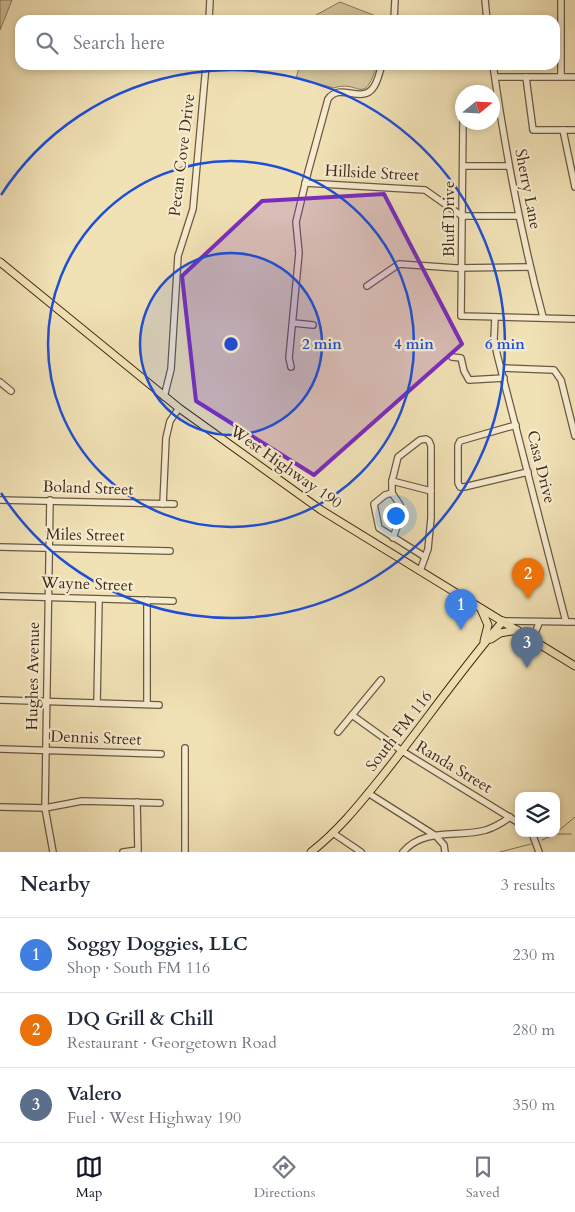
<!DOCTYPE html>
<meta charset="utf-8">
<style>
:root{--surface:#fff;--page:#f2f2f3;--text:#1f2937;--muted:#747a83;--line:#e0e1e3;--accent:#111827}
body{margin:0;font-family:Cardo,serif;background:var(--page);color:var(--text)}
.controls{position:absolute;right:15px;bottom:15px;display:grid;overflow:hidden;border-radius:10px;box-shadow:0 2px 8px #0003}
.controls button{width:45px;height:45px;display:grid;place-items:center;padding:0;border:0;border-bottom:1px solid var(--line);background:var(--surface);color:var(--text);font:25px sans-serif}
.compass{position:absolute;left:455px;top:85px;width:45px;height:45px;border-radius:50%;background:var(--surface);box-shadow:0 2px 8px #0003;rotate:72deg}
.you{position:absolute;left:395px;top:515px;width:18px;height:18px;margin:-12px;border:4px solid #fff;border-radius:50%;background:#1a73e8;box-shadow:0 0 0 8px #1a73e833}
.badge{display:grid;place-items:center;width:32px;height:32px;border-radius:50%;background:var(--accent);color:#fff;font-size:16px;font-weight:700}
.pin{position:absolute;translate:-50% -41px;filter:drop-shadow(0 1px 2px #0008)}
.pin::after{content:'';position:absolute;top:26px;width:18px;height:15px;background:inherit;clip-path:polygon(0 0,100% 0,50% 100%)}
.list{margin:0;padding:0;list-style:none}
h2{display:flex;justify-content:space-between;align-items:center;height:65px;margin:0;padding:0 20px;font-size:21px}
h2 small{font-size:16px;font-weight:400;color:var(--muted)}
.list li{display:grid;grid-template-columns:32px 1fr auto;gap:15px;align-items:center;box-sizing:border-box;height:75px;padding:0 20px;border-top:1px solid var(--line)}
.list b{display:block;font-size:19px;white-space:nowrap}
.list p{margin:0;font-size:16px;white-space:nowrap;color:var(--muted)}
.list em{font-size:16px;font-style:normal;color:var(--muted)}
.icon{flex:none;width:28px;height:28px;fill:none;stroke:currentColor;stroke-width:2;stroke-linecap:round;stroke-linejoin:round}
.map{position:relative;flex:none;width:575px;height:852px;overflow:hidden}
.search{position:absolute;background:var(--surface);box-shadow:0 2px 8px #0003;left:15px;right:15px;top:15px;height:55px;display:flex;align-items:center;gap:12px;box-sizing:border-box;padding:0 18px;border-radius:15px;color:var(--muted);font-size:19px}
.sheet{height:290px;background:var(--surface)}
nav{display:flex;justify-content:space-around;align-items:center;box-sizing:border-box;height:70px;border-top:1px solid var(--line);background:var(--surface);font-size:14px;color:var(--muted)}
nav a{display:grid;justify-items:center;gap:2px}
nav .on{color:var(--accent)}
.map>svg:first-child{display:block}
.green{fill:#d3c39b;stroke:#8a765a}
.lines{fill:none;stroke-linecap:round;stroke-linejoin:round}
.stream{stroke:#867356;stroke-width:1}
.minor-casing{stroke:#6c5840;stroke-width:8}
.major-casing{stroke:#402a18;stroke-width:9}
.minor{stroke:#f6ecd0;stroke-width:5.5}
.major{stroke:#f1e2b6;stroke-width:7}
.marked{fill:#7b2cbf;fill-opacity:0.2;stroke:#7b2cbf;stroke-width:4;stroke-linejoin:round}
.ring{fill:none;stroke:#1d4ed8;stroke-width:2.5}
.labels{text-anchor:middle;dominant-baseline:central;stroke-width:4.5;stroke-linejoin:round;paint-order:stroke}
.street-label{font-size:16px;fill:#402a18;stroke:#f6ecd0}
.centre{fill:#1d4ed8;stroke:#f6ecd0;stroke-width:2.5}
.ring-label{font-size:15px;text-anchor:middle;font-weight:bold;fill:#1d4ed8;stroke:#f6ecd0;stroke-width:4.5;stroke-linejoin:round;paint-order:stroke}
</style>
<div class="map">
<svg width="575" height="852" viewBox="0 0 575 852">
<rect width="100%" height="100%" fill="#f1e2b6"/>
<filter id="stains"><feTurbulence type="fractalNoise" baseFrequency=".004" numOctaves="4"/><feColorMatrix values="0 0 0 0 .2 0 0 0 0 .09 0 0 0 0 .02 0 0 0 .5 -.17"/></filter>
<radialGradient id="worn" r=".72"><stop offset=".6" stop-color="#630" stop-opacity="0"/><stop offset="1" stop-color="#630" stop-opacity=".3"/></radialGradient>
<g class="green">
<polygon points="0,0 12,0 0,30"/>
<polygon points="340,2 386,20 314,20 316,15"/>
<path d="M300 65H377C363 108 360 79 334 88L296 78Z"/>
</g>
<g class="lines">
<g class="stream">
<polyline points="556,833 575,817"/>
<polyline points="554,834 571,834"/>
<polyline points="542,840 553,835"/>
<polyline points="500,852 531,844"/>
</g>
<defs>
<g id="minor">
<polyline points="485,0 487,20"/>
<polyline points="561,0 561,76"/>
<polyline points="209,20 210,0"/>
<polyline points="394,20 395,0"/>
<path d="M493 65C505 150 521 234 543 317"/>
<polyline points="495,77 575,77"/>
<polyline points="526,77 533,130 575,130"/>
<polyline points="463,122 461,316 575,319"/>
<polyline points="563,130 575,187"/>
<polyline points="463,166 509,166"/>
<polyline points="305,183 425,190 462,216 518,216"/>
<polyline points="367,286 399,264 456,268 530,267"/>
<polyline points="495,317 494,339 497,354 566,622"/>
<polyline points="293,323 313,325"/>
<polyline points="452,357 461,358 464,371 469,380 504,378"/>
<path d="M291 367 289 358 299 253 296 222 308 172 328 99C340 82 361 104 373 88 378 82 379 73 382 65"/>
<polyline points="501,368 554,370 561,380 575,436"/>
<polyline points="0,382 11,391"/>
<polyline points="164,397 171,369 178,256 193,209 206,65"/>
<polyline points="516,425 460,441 458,445 458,483 460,487 464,487 528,472"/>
<polyline points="392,481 431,491"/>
<polyline points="392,493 385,495 374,504 379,528 425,557"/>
<polyline points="0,500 174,504"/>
<polyline points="50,500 45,808 53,852"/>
<polyline points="163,504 166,438 170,421 179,408"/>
<polyline points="393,538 400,518 400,505 392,493 392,481 398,457 420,440 426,439 429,441 431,446 431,518 428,549 420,571"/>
<polyline points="0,547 170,551"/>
<polyline points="0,596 173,601"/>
<polyline points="147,600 147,704"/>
<polyline points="503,621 575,622"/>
<polyline points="537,642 535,633 539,623"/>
<polyline points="0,700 159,705"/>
<polyline points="97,703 99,599"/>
<polyline points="352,715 402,751 519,823"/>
<polyline points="338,732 381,680"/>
<polyline points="185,748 185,852"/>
<polyline points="0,749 161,754"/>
<polyline points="368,793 436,836 444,845 445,852"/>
<polyline points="0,807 45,808 82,801 160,803"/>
<polyline points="333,833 361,852"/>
<polyline points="532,833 539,852"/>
<polyline points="123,852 138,850 137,802"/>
<path d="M403 852C424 827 458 838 486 830 495 827 502 823 510 817"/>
</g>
<g id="major">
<polyline points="0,262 179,408 321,510 575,666"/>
<polyline points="481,609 488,625 484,641"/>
<polyline points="491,639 500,633 517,630"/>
<path d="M311 852C337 832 358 806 379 780 421 728 459 672 503 621"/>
</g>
</defs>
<use href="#minor" class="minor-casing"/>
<use href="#major" class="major-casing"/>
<use href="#minor" class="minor"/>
<use href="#major" class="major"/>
</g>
<path class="marked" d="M384 194 462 344 314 475 196 401 182 276 262 201Z"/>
<circle cx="231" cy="344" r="91" fill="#1d4ed8" fill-opacity=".12"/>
<g class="ring">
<circle cx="231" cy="344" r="91"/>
<circle cx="231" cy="344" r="183"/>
<path d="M1 195A274 274 0 1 1 1 493"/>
</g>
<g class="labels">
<g class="street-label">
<text transform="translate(182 155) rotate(-83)">Pecan Cove Drive</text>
<text transform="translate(372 173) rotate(3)">Hillside Street</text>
<text transform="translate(528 189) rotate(79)">Sherry Lane</text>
<text transform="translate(449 219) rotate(-90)">Bluff Drive</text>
<text transform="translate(286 467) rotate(35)">West Highway 190</text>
<text transform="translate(541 467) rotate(76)">Casa Drive</text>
<text transform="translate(88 488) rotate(2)">Boland Street</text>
<text transform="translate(85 535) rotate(1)">Miles Street</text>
<text transform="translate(87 584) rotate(2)">Wayne Street</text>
<text transform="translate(33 676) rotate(-89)">Hughes Avenue</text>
<text transform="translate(399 731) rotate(-52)">South FM 116</text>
<text transform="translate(96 738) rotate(2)">Dennis Street</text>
<text transform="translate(454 767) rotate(31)">Randa Street</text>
</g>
</g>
<circle cx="231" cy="344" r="8" class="centre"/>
<g class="ring-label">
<text x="322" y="349">2 min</text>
<text x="414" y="349">4 min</text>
<text x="505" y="349">6 min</text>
</g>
<rect width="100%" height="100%" filter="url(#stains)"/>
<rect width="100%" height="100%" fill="url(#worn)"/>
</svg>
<div class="controls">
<button><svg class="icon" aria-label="layers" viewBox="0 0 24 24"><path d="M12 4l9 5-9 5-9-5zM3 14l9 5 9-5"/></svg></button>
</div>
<svg class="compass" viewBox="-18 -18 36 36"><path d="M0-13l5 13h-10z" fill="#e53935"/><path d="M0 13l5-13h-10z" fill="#747a83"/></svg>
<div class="you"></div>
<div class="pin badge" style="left:461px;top:630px;background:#3f7fe0">1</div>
<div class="pin badge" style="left:528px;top:599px;background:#e8710a">2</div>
<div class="pin badge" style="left:527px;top:668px;background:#5c6f8a">3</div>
<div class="search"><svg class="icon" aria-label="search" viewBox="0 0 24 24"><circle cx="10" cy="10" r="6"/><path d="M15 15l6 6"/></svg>Search here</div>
</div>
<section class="sheet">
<h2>Nearby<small>3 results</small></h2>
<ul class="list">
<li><span class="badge" style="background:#3f7fe0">1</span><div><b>Soggy Doggies, LLC</b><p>Shop · South FM 116</p></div><em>230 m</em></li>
<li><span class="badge" style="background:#e8710a">2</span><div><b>DQ Grill &amp; Chill</b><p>Restaurant · Georgetown Road</p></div><em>280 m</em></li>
<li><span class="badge" style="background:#5c6f8a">3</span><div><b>Valero</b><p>Fuel · West Highway 190</p></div><em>350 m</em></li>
</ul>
</section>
<nav>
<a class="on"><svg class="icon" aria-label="map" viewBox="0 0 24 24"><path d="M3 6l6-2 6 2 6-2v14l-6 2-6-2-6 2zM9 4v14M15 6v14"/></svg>Map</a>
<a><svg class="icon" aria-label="directions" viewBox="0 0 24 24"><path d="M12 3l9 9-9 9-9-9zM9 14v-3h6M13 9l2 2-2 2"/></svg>Directions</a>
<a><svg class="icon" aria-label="saved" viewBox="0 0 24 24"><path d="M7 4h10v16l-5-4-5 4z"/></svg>Saved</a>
</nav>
